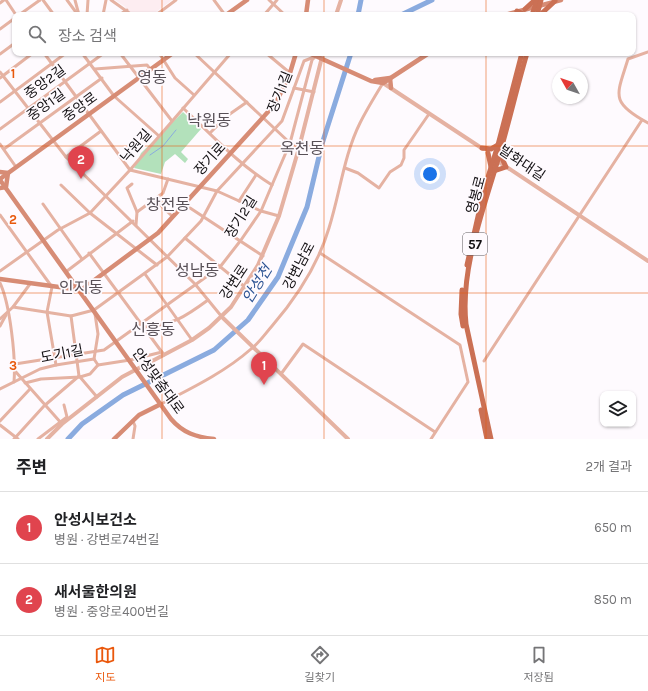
<!DOCTYPE html>
<html lang="ko">
<meta charset="utf-8">
<style>
:root{--surface:#fff;--page:#f6f6f6;--text:#202124;--muted:#757577;--line:#e0e0e0;--accent:#ea580c}
body{margin:0;font-family:Karla,"Noto Sans KR",sans-serif;background:var(--page);color:var(--text)}
.controls{position:absolute;right:12px;bottom:12px;display:grid;overflow:hidden;border-radius:8px;box-shadow:0 1px 3px #0004}
.controls button{width:36px;height:36px;display:grid;place-items:center;padding:0;border:0;border-bottom:1px solid var(--line);background:var(--surface);color:var(--text);font:20px sans-serif}
.compass{position:absolute;left:552px;top:68px;width:36px;height:36px;border-radius:50%;background:var(--surface);box-shadow:0 1px 3px #0004;rotate:310deg}
.you{position:absolute;left:430px;top:174px;width:14px;height:14px;margin:-10px;border:3px solid #fff;border-radius:50%;background:#1a73e8;box-shadow:0 0 0 6px #1a73e833}
.badge{display:grid;place-items:center;width:26px;height:26px;border-radius:50%;background:var(--accent);color:#fff;font-size:13px;font-weight:700}
.pin{position:absolute;translate:-50% -33px;filter:drop-shadow(0 1px 2px #0008)}
.pin::after{content:'';position:absolute;top:21px;width:14px;height:12px;background:inherit;clip-path:polygon(0 0,100% 0,50% 100%)}
.list{margin:0;padding:0;list-style:none}
h2{display:flex;justify-content:space-between;align-items:center;height:52px;margin:0;padding:0 16px;font-size:17px}
h2 small{font-size:13px;font-weight:400;color:var(--muted)}
.list li{display:grid;grid-template-columns:26px 1fr auto;gap:12px;align-items:center;box-sizing:border-box;height:72px;padding:0 16px;border-top:1px solid var(--line)}
.list b{display:block;font-size:15px;white-space:nowrap}
.list p{margin:0;font-size:13px;white-space:nowrap;color:var(--muted)}
.list em{font-size:13px;font-style:normal;color:var(--muted)}
.icon{flex:none;width:22px;height:22px;fill:none;stroke:currentColor;stroke-width:2;stroke-linecap:round;stroke-linejoin:round}
.map{position:relative;flex:none;width:648px;height:439px;overflow:hidden}
.search{position:absolute;background:var(--surface);box-shadow:0 1px 3px #0004;left:12px;right:12px;top:12px;height:44px;display:flex;align-items:center;gap:10px;box-sizing:border-box;padding:0 14px;border-radius:8px;color:var(--muted);font-size:15px}
.sheet{height:196px;background:var(--surface)}
nav{display:flex;justify-content:space-around;align-items:center;box-sizing:border-box;height:56px;border-top:1px solid var(--line);background:var(--surface);font-size:11px;color:var(--muted)}
nav a{display:grid;justify-items:center;gap:2px}
nav .on{color:var(--accent)}
.map>svg:first-child{display:block}
.education{fill:#fdedf1}
.green{fill:#b3e1bb}
.lines{fill:none;stroke-linecap:round;stroke-linejoin:round}
.stream{stroke:#8aabdf;stroke-width:1}
.river{stroke:#8aabdf;stroke-width:5}
.minor{stroke:#e5b2a2;stroke-width:3}
.tertiary{stroke:#e5b2a2;stroke-width:4}
.secondary{stroke:#d78c75;stroke-width:4.5}
.primary{stroke:#cb7054;stroke-width:5}
.grid{fill:none;stroke:#e8590c;stroke-width:1;stroke-opacity:0.55}
.labels{text-anchor:middle;dominant-baseline:central;stroke-width:3.5;stroke-linejoin:round;paint-order:stroke}
.shield{fill:#fefafe;stroke:#5a565a;stroke-width:1}
.shield-label{font-size:13px;font-weight:bold;fill:#131013}
.street-label{font-size:14px;fill:#131013;stroke:#fefafe}
.water-label{font-size:15px;font-style:italic;fill:#2c5393;stroke:#fefafe}
.quarter-label{font-size:16px;fill:#585057;stroke:#fefafe}
.grid-label{font-size:13px;text-anchor:middle;font-weight:bold;fill:#e8590c;stroke:#fefafe;stroke-width:3.5;stroke-linejoin:round;paint-order:stroke}
</style>
<div class="map">
<svg width="648" height="439" viewBox="0 0 648 439">
<rect width="100%" height="100%" fill="#fefafe"/>
<polygon class="education" points="115,0 172,0 152,15 132,15 124,6"/>
<polygon class="green" points="183,112 201,129 181,152 188,159 185,163 175,154 165,162 161,174 134,168 141,153"/>
<g class="lines">
<polyline class="stream" points="150,155 163,146 176,130"/>
<g class="river">
<polyline points="358,15 361,0"/>
<polyline points="401,15 432,0"/>
<polyline points="68,439 82,424 123,395 214,350 248,320 278,277 307,207 322,144 351,53"/>
</g>
<g class="minor">
<polyline points="6,0 16,15"/>
<polyline points="43,0 54,15"/>
<polyline points="67,0 78,15"/>
<polyline points="75,0 79,15"/>
<polyline points="111,0 132,15"/>
<polyline points="214,0 225,15"/>
<polyline points="269,0 285,15"/>
<polyline points="0,3 4,0"/>
<polyline points="19,15 40,0"/>
<polyline points="87,15 88,0"/>
<polyline points="103,15 106,0"/>
<polyline points="119,15 127,10"/>
<polyline points="156,15 176,0"/>
<polyline points="264,15 277,0"/>
<polyline points="0,29 15,18"/>
<path d="M648 52 628 59C617 95 609 102 648 123"/>
<polyline points="44,53 130,170 217,191 261,211 279,216"/>
<polyline points="82,53 114,96 159,136"/>
<polyline points="120,53 172,121"/>
<polyline points="159,53 175,78 194,95"/>
<polyline points="194,53 290,143 299,148"/>
<polyline points="266,53 290,73"/>
<polyline points="0,54 15,43"/>
<polyline points="95,69 147,65 151,70"/>
<polyline points="0,72 66,157 195,284 222,317"/>
<polyline points="0,78 33,53"/>
<polyline points="294,88 314,92"/>
<polyline points="0,102 66,53"/>
<path d="M183 108C212 135 239 165 272 185"/>
<polyline points="0,129 104,53"/>
<polyline points="210,133 227,116 247,102"/>
<polyline points="0,144 16,167"/>
<polyline points="4,149 102,78"/>
<polyline points="66,157 101,131"/>
<polyline points="345,168 358,173 379,188 390,172 401,165 404,158 404,150 429,114"/>
<polyline points="132,184 127,188 137,212 136,225"/>
<polyline points="61,185 90,213 157,265"/>
<polyline points="154,199 173,217"/>
<polyline points="239,201 256,175"/>
<polyline points="43,204 82,259"/>
<polyline points="184,204 263,256"/>
<polyline points="137,212 163,193 168,179"/>
<polyline points="0,215 52,287 47,312 56,365"/>
<polyline points="185,238 245,287"/>
<polyline points="89,253 164,355"/>
<polyline points="320,253 460,345 468,382 431,439"/>
<polyline points="0,271 58,230 90,213 130,170 231,53"/>
<polyline points="67,271 133,221"/>
<polyline points="145,274 192,340"/>
<path d="M0 283C10 304 16 358 14 382"/>
<polyline points="13,307 71,316 94,310 167,257 201,221 217,191 282,121 304,61 314,57"/>
<polyline points="71,316 79,376"/>
<polyline points="0,319 13,307 30,284"/>
<polyline points="0,326 6,315"/>
<path d="M143 327C173 325 185 317 208 300"/>
<polyline points="94,359 98,365 130,360 162,352"/>
<polyline points="94,359 98,334 95,314"/>
<polyline points="484,361 642,120"/>
<polyline points="15,364 104,350 220,267 241,240 261,211 272,185 290,143 312,60 316,56"/>
<polyline points="15,371 62,424"/>
<polyline points="281,374 303,344 435,432"/>
<polyline points="80,377 97,397"/>
<polyline points="25,383 41,379 80,377 90,374 98,365"/>
<polyline points="0,389 40,369 56,365 94,359"/>
<path d="M161 404C192 388 225 372 251 349 259 343 265 334 272 326 297 297 318 265 329 228 340 193 344 155 360 123 367 109 375 96 383 83"/>
<polyline points="0,421 30,389"/>
<polyline points="133,421 135,426 133,439"/>
<polyline points="0,425 18,439"/>
<polyline points="14,439 44,406 79,376"/>
<polyline points="38,439 67,417 64,405"/>
</g>
<g class="tertiary">
<polyline points="336,15 341,0"/>
<polyline points="383,83 483,149"/>
<polyline points="496,160 648,261"/>
<polyline points="223,318 348,439"/>
<polyline points="47,439 62,424 122,377 192,340 209,328 231,307 258,265 279,216 299,148 323,53"/>
</g>
<g class="secondary">
<polyline points="226,15 247,0"/>
<polyline points="306,15 308,0"/>
<polyline points="505,15 561,0"/>
<polyline points="309,53 371,81 383,83 429,53"/>
<polyline points="375,80 390,78 391,88"/>
<polyline points="0,172 8,173 6,187 0,188"/>
<polyline points="0,179 173,53"/>
<path d="M0 180 171 419C183 433 196 437 214 439"/>
<polyline points="0,279 81,290 158,233 276,103 290,73 296,53"/>
<polyline points="114,439 139,415 161,404"/>
</g>
<g class="primary">
<polyline points="525,9 535,0"/>
<polyline points="517,11 525,15"/>
<polyline points="532,15 537,0"/>
<polyline points="537,15 541,0"/>
<polyline points="540,15 555,1"/>
<polyline points="482,148 491,149 498,145"/>
<polyline points="488,153 491,167"/>
<polyline points="494,171 506,167 500,154"/>
<polyline points="467,265 484,190 498,145 522,53"/>
<polyline points="462,290 461,314 463,326"/>
<polyline points="481,410 487,439"/>
<path d="M491 439 466 324C460 269 484 208 499 156 509 122 517 87 527 53"/>
</g>
</g>
<path class="grid" d="M162 0V15M324 0V15M486 0V15M162 53V439M324 53V439M486 53V439M0 146H648M0 293H648"/>
<g class="labels">
<rect class="shield" x="463" y="233" width="24" height="22" rx="3"/>
<g class="shield-label">
<text x="475" y="244">57</text>
</g>
<g class="street-label">
<text transform="translate(45 82) rotate(-36)">중앙2길</text>
<text transform="translate(280 92) rotate(-68)">장기1길</text>
<text transform="translate(46 105) rotate(-36)">중앙1길</text>
<text transform="translate(80 107) rotate(-36)">중앙로</text>
<text transform="translate(136 146) rotate(-49)">낙원길</text>
<text transform="translate(210 159) rotate(-48)">장기로</text>
<text transform="translate(522 163) rotate(34)">발화대길</text>
<text transform="translate(476 195) rotate(-75)">영봉로</text>
<text transform="translate(241 217) rotate(-58)">장기2길</text>
<text transform="translate(299 266) rotate(-62)">강변남로</text>
<text transform="translate(234 282) rotate(-56)">강변로</text>
<text transform="translate(62 354) rotate(-11)">도기1길</text>
<text transform="translate(158 381) rotate(54)">안성맞춤대로</text>
</g>
<g class="water-label">
<text transform="translate(257 284) rotate(-58)">안성천</text>
</g>
<g class="quarter-label">
<text x="152" y="77">영동</text>
<text x="209" y="120">낙원동</text>
<text x="302" y="148">옥천동</text>
<text x="168" y="204">창전동</text>
<text x="197" y="270">성남동</text>
<text x="81" y="287">인지동</text>
<text x="153" y="329">신흥동</text>
</g>
</g>
<g class="grid-label">
<text x="13" y="78">1</text>
<text x="13" y="224">2</text>
<text x="13" y="370">3</text>
</g>
</svg>
<div class="controls">
<button><svg class="icon" aria-label="layers" viewBox="0 0 24 24"><path d="M12 4l9 5-9 5-9-5zM3 14l9 5 9-5"/></svg></button>
</div>
<svg class="compass" viewBox="-18 -18 36 36"><path d="M0-13l5 13h-10z" fill="#e53935"/><path d="M0 13l5-13h-10z" fill="#757577"/></svg>
<div class="you"></div>
<div class="pin badge" style="left:264px;top:385px;background:#e0444e">1</div>
<div class="pin badge" style="left:81px;top:179px;background:#e0444e">2</div>
<div class="search"><svg class="icon" aria-label="search" viewBox="0 0 24 24"><circle cx="10" cy="10" r="6"/><path d="M15 15l6 6"/></svg>장소 검색</div>
</div>
<section class="sheet">
<h2>주변<small>2개 결과</small></h2>
<ul class="list">
<li><span class="badge" style="background:#e0444e">1</span><div><b>안성시보건소</b><p>병원 · 강변로74번길</p></div><em>650 m</em></li>
<li><span class="badge" style="background:#e0444e">2</span><div><b>새서울한의원</b><p>병원 · 중앙로400번길</p></div><em>850 m</em></li>
</ul>
</section>
<nav>
<a class="on"><svg class="icon" aria-label="map" viewBox="0 0 24 24"><path d="M3 6l6-2 6 2 6-2v14l-6 2-6-2-6 2zM9 4v14M15 6v14"/></svg>지도</a>
<a><svg class="icon" aria-label="directions" viewBox="0 0 24 24"><path d="M12 3l9 9-9 9-9-9zM9 14v-3h6M13 9l2 2-2 2"/></svg>길찾기</a>
<a><svg class="icon" aria-label="saved" viewBox="0 0 24 24"><path d="M7 4h10v16l-5-4-5 4z"/></svg>저장됨</a>
</nav>
